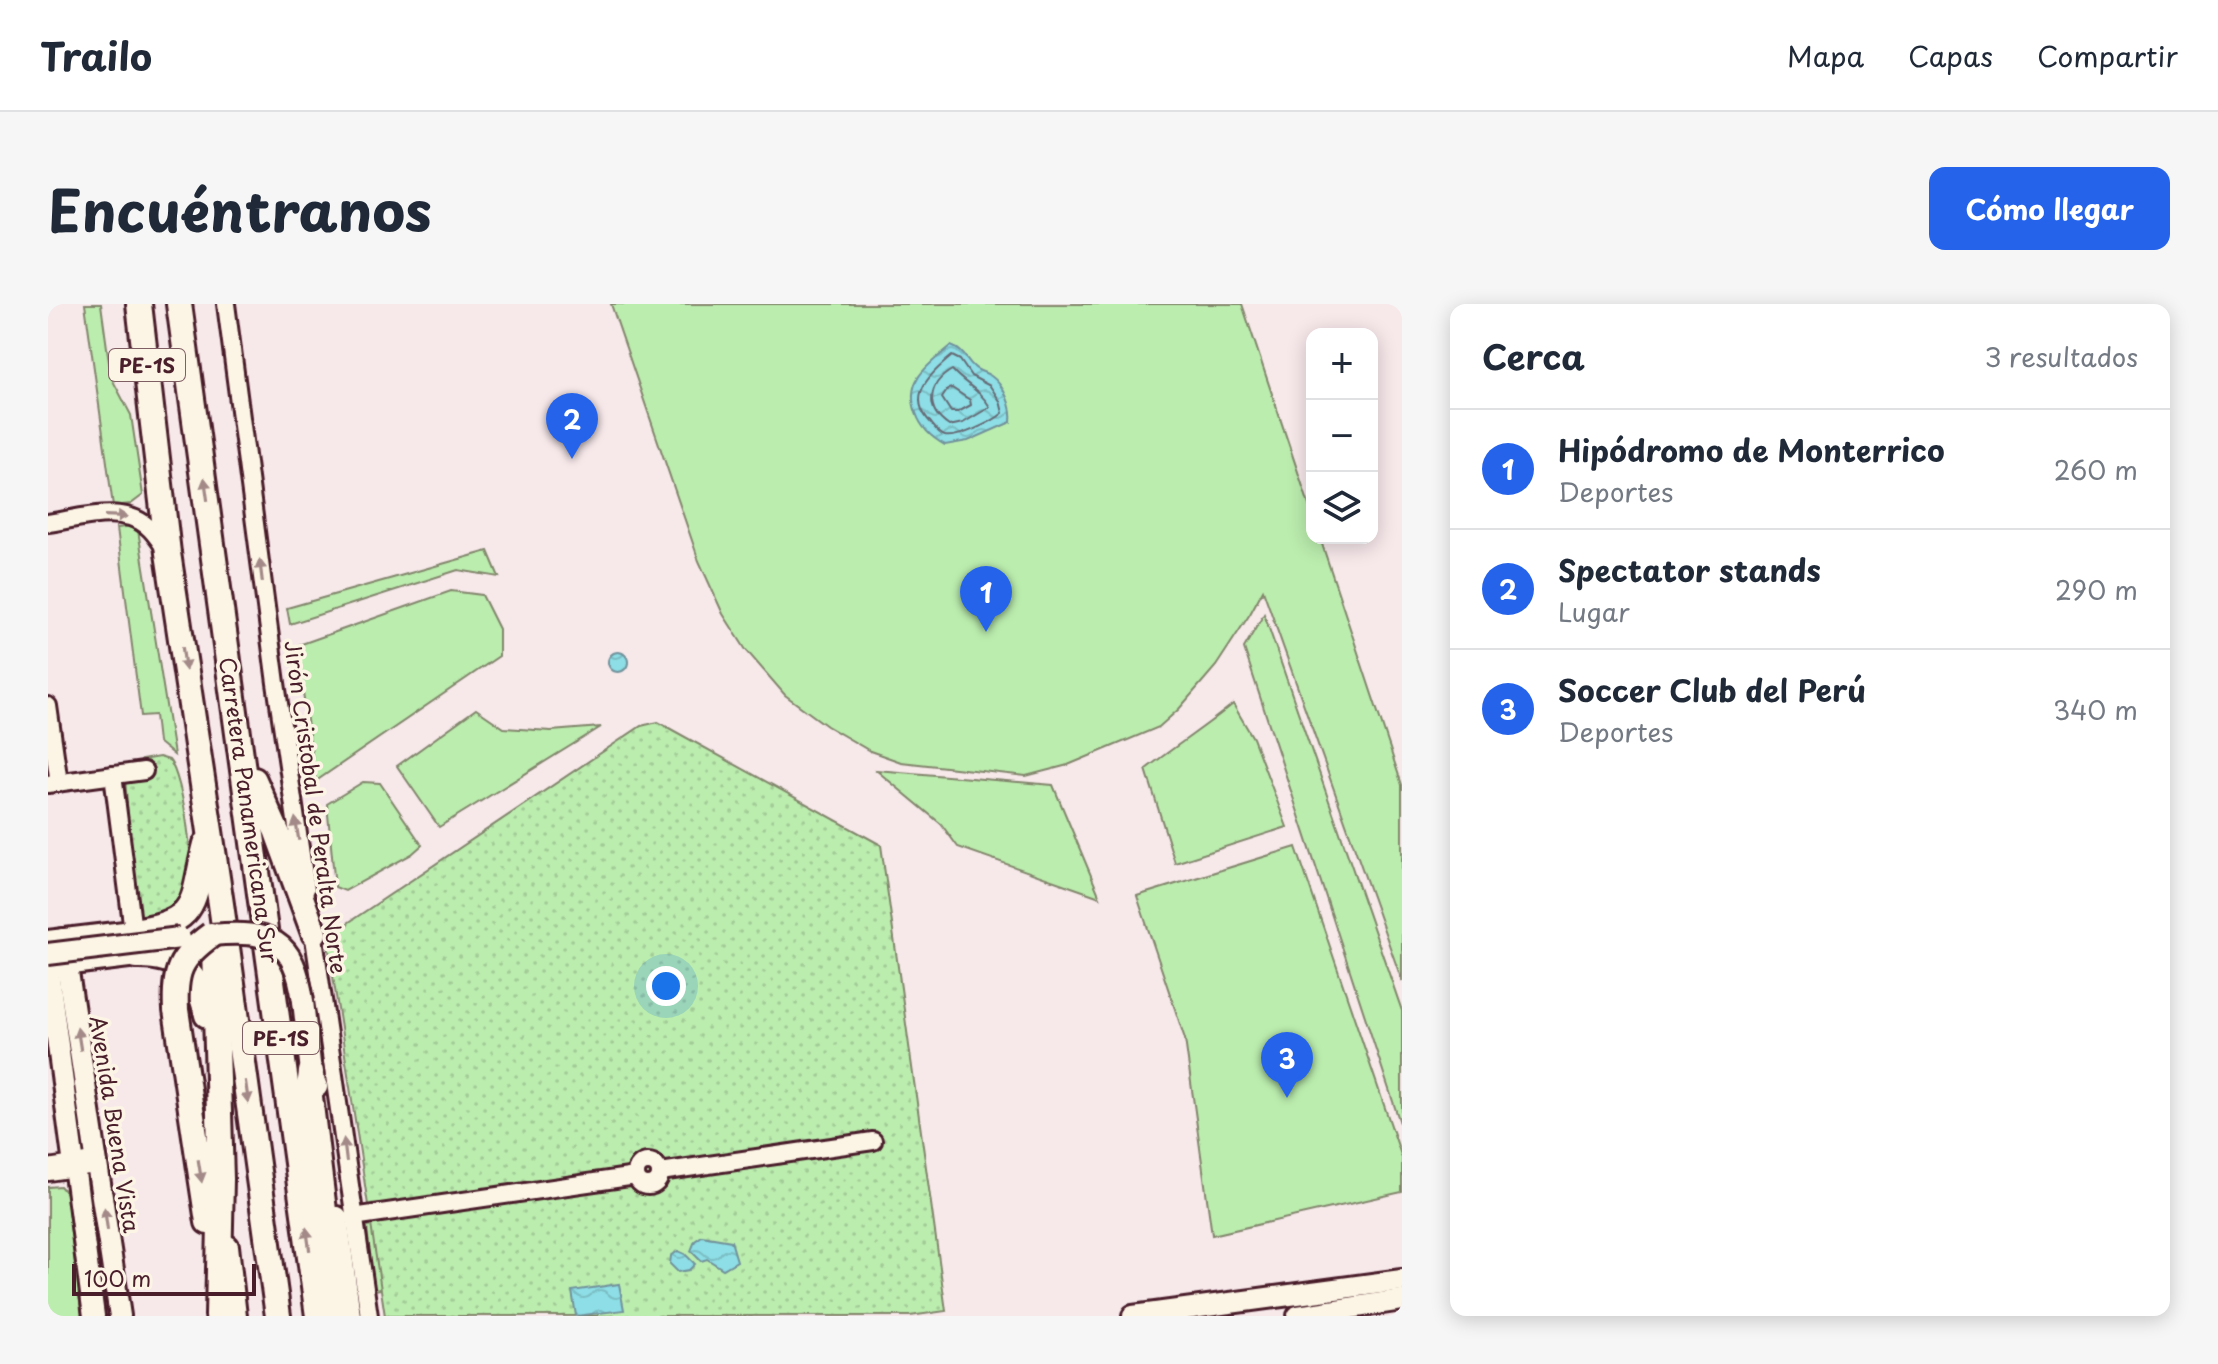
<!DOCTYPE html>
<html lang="es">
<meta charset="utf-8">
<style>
:root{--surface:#fff;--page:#f6f6f7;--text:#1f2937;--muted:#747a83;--line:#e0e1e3;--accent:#2563eb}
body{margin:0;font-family:"Playpen Sans",sans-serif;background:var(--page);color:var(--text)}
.controls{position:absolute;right:24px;top:24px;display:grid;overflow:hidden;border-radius:16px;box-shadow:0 4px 20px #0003}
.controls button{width:72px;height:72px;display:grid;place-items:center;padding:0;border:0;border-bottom:2px solid var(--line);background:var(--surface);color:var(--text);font:40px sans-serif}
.scale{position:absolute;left:24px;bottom:20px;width:184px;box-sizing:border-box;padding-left:8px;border:4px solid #4a1f2b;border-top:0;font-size:22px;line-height:28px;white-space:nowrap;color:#4a1f2b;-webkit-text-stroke:6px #fcf5e5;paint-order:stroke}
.you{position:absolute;left:618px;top:682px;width:28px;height:28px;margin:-20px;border:6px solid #fff;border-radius:50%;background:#1a73e8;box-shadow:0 0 0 12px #1a73e833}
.badge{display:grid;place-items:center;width:52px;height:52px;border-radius:50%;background:var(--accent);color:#fff;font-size:26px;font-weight:700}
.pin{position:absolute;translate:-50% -66px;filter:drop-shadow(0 2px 4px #0008)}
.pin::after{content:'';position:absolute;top:42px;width:28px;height:24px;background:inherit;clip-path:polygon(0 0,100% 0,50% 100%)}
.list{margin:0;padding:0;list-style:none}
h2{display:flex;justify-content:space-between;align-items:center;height:104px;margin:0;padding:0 32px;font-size:34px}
h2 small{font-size:26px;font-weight:400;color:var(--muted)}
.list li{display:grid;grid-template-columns:52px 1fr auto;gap:24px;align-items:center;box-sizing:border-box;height:120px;padding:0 32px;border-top:2px solid var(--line)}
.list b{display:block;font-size:30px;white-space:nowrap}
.list p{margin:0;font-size:26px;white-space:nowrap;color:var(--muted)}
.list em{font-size:26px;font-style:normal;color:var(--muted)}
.icon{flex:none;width:44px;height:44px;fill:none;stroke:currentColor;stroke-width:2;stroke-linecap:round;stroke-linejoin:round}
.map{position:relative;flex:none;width:1354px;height:1012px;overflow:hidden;border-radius:16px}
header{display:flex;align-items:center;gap:48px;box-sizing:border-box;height:112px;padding:0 40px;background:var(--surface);border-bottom:2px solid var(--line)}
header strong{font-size:38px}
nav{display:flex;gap:44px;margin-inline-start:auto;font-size:28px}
.intro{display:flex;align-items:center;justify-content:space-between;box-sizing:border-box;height:192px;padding:0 48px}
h1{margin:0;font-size:56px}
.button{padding:20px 36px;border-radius:16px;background:var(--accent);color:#fff;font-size:28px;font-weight:700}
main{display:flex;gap:48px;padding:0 48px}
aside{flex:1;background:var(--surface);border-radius:16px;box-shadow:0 4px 20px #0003}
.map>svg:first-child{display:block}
.green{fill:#bbedae;stroke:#82866c;stroke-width:2}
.park{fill:url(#park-dots);stroke:#82866c;stroke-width:2}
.water{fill:url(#water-waves);stroke:#72929b;stroke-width:2}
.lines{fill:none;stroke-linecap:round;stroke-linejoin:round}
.shore{stroke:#656b76;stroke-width:2}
.minor-casing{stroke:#4a1f2b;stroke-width:22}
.major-casing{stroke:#4a1f2b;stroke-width:26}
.highway-casing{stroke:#4a1f2b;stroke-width:30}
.minor{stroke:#fcf5e5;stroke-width:16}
.major{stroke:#fcf5e5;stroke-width:20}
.highway{stroke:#fcf5e5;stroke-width:24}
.major-bridge-casing{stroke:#4a1f2b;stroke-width:26;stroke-linecap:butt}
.highway-bridge-casing{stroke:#4a1f2b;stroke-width:30;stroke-linecap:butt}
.major-bridge{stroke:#fcf5e5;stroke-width:20}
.highway-bridge{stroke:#fcf5e5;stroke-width:24}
.oneway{fill:#a38a88}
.labels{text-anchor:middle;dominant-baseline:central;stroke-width:7;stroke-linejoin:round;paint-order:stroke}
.shield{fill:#fcf5e5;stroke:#7f5f63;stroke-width:2}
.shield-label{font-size:20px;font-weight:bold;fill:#4a1f2b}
.street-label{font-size:22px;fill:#4a1f2b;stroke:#fcf5e5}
</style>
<header>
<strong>Trailo</strong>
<nav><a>Mapa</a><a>Capas</a><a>Compartir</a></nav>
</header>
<div class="intro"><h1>Encuéntranos</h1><a class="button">Cómo llegar</a></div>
<main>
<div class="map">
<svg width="1354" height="1012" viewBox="0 0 1354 1012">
<defs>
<pattern id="park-dots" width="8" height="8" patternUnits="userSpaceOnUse" patternTransform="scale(2)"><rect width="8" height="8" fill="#bbedae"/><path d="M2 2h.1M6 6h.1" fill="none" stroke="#a2cb96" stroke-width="1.8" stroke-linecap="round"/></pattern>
<pattern id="water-waves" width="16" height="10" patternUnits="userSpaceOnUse" patternTransform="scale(2)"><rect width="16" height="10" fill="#8ddee6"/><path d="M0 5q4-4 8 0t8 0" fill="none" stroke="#7bbec5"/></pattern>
</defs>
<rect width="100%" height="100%" fill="#f7e8ea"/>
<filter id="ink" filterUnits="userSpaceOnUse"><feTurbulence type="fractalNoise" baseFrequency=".0125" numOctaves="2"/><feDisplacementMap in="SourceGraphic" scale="16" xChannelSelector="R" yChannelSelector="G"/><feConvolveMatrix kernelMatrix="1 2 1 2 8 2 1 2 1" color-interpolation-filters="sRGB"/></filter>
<g filter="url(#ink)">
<g class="green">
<polygon points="37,0 53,0 63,73 83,111 95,191 83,200 65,202"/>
<polygon points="563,0 1194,0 1264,210 1264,234 1272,234 1354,481 1354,677 1215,286 1202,310 1168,362 1131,405 1111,423 1020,461 978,472 853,458 822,447 779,422 737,391 698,346 675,310 651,257"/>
<polygon points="86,222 90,226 126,451 110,438 107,411 93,412 69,224"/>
<polygon points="440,247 451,273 410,266 242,320 239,304"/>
<polygon points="403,287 434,291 451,325 451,352 268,477 248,342"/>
<polygon points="1216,310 1354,707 1354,825 1196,344"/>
<path d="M1185 400 1205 434 1239 523 1127 559 1098 465C1127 442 1157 423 1185 400Z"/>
<polygon points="428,405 456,424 503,427 553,423 391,523 349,462"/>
<polygon points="828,466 1005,481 1052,593 910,543 893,520"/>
<polygon points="315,478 332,479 374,541 364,550 297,587 287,583 279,500"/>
<polygon points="1248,543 1354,854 1354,888 1164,931 1137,735 1089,592"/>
<polygon points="12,882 18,889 34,1012 0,1012 0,883"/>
<polygon points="362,917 362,981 325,986 319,922"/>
</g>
<g class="park">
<polygon points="610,418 833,541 898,1007 862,1012 337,1012 279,633 593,422"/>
<path d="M111 453 121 456C135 472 150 573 139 591 132 603 116 612 106 620L88 613 77 474 95 471 93 456Z"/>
</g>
<g class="water">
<path d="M903 42C917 47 917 55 926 63 931 68 938 68 943 72 956 81 965 103 963 118L920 137 897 141C884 134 873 124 868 109 856 76 880 61 903 42Z"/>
<circle cx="570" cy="358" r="10"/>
<polygon points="654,932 683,937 689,957 675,965 659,955 653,957 643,947 647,937"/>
<polygon points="630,947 637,950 647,960 641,966 630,968 622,960 623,952"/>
<polygon points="571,980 576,1006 528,1012 524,987"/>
</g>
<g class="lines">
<g class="shore">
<path d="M904 52 912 56 923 72 942 82 952 97 955 109C946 117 910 135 897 132 891 130 887 124 883 119 857 92 882 70 904 52Z"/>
<path d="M904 66C919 82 931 85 942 103L915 119 901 122C877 106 879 80 904 66Z"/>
<polygon points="900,85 904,84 922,96 923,101 910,108 903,108 894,94"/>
</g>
<defs>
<g id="minor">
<polyline points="178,0 228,379 258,585"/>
<path d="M0 219C30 215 73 200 99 222 107 228 113 239 119 247"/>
<polyline points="0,402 11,479"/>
<polyline points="65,471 85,627"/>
<polyline points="0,480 96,467"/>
<polyline points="264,620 321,1012"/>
<circle cx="600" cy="870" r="12"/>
<polyline points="612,868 825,837"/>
<polyline points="305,913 588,872"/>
</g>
<g id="major">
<polyline points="15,635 72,1012"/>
<polyline points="0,637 85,627"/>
<polyline points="8,662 89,652"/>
<polyline points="0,666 46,1012"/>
<polyline points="255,697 263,768 269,783"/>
<polyline points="0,866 40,860"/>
<polyline points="289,913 302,1012"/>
<polyline points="180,942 188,1012"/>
<polyline points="1085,1012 1354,976"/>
<polyline points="1250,1012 1354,996"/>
</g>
<g id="highway">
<polyline points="91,0 120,249 173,600 230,1012"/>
<polyline points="131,0 270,1012"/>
<polyline points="206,476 229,528 266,629"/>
<path d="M85 627C155 617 143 596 158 540"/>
<polyline points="166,645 173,875 170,1012"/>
<path d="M89 652C133 651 150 670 159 711"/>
<polyline points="128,706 160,918"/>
<polyline points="263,768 261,785 289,1012"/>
</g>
</defs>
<use href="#minor" class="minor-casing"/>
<use href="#major" class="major-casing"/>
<use href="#highway" class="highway-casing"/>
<use href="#minor" class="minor"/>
<use href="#major" class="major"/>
<use href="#highway" class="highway"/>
<defs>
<g id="major-bridge">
<path d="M163 631C222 626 246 634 255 697"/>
<polyline points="0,650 132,634"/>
</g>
<path id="highway-bridge" d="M128 706C126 668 131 654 163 631"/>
</defs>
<use href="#major-bridge" class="major-bridge-casing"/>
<use href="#highway-bridge" class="highway-bridge-casing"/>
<use href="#major-bridge" class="major-bridge"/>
<use href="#highway-bridge" class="highway-bridge"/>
</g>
<defs><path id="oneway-solid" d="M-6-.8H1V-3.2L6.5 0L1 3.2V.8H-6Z" transform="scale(2)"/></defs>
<g class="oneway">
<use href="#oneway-solid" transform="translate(158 185) rotate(-98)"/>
<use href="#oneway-solid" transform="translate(68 212) rotate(2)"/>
<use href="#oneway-solid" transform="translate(213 267) rotate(-97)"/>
<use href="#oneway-solid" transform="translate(136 355) rotate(82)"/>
<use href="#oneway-solid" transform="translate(249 525) rotate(-99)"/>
<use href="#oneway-solid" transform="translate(31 735) rotate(-99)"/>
<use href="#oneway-solid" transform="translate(199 788) rotate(82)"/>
<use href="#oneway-solid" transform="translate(297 846) rotate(-97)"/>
<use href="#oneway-solid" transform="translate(152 867) rotate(81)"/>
<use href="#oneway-solid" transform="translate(58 915) rotate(-98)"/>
<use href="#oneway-solid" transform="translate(260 935) rotate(-98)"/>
</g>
</g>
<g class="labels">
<g class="shield">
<rect x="61" y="45" width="76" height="32" rx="6"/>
<rect x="195" y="718" width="76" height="32" rx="6"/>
</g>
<g class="shield-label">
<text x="99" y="61">PE-1S</text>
<text x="233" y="734">PE-1S</text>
</g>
<g class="street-label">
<text transform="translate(269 503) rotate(82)">Jirón Cristobal de Peralta Norte</text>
<text transform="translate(202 506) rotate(82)">Carretera Panamericana Sur</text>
<text transform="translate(68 820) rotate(81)">Avenida Buena Vista</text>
</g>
</g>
</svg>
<div class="controls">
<button>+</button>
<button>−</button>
<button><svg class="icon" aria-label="layers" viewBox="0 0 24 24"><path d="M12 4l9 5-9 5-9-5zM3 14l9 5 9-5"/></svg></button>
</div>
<div class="scale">100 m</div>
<div class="you"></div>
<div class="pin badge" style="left:938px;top:328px">1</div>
<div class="pin badge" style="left:524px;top:155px">2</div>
<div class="pin badge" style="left:1239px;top:794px">3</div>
</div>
<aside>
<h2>Cerca<small>3 resultados</small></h2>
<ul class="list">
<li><span class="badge">1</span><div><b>Hipódromo de Monterrico</b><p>Deportes</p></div><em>260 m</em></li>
<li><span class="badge">2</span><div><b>Spectator stands</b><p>Lugar</p></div><em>290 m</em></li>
<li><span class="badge">3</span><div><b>Soccer Club del Perú</b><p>Deportes</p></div><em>340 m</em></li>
</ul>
</aside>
</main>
